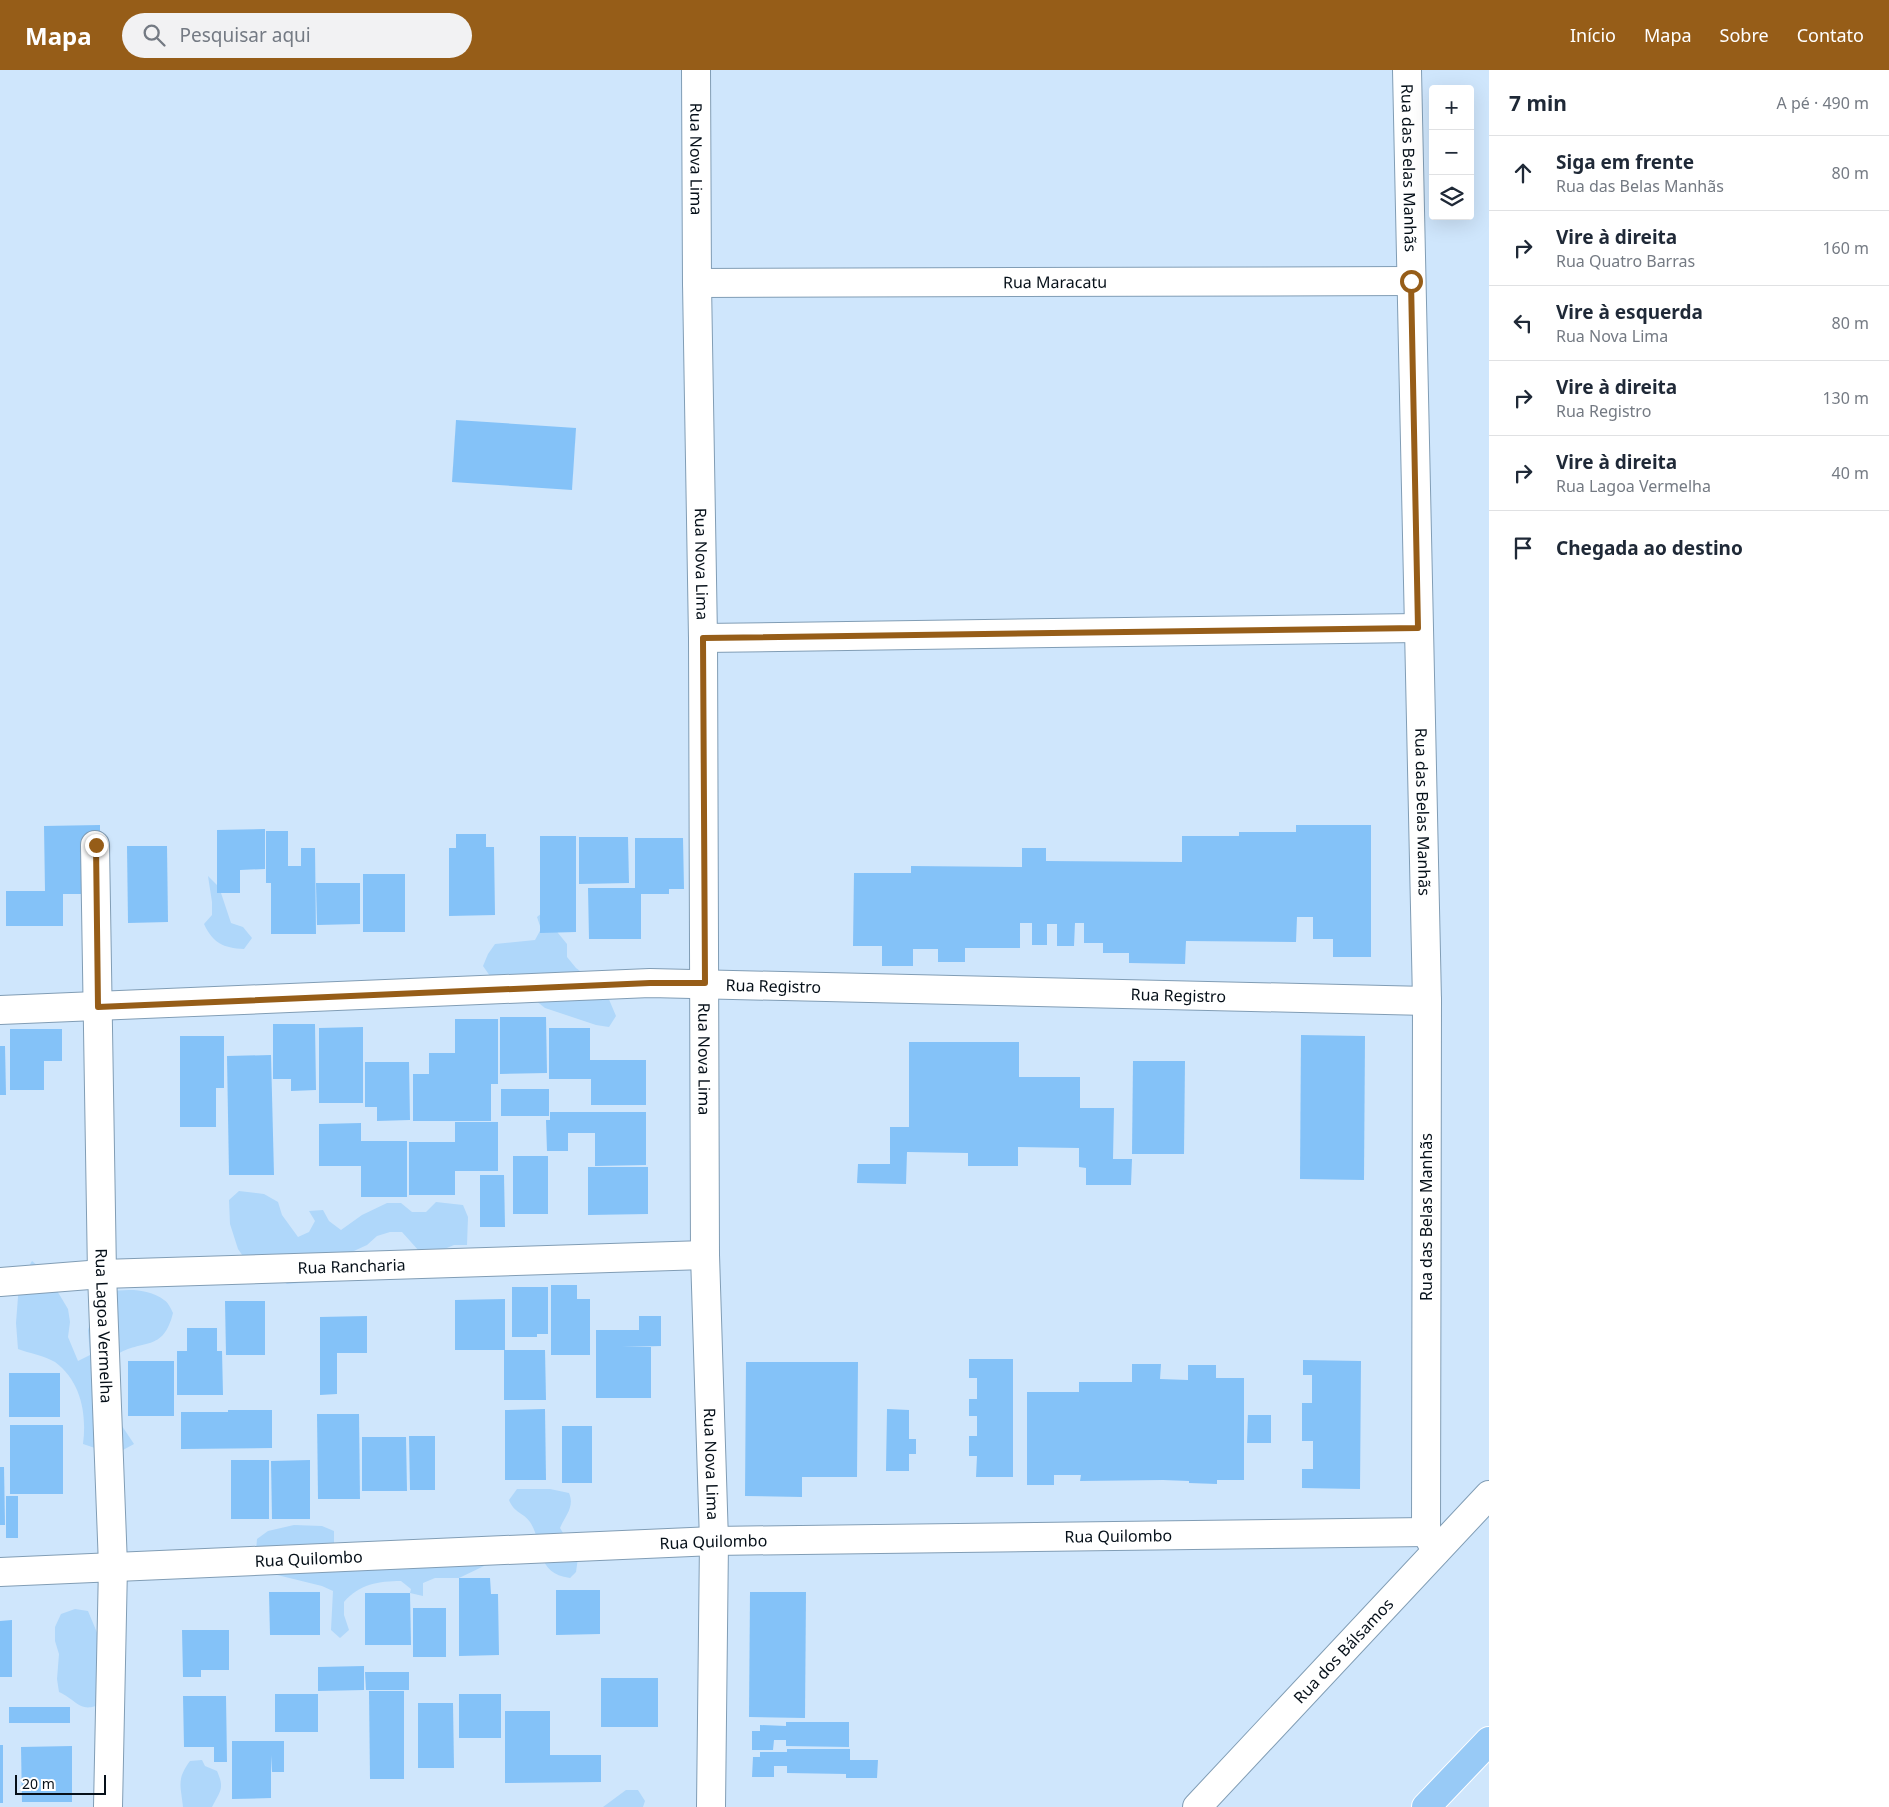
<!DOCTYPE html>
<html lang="pt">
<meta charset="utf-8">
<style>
:root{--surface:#fff;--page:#f2f2f3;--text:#1f2937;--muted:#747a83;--line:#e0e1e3;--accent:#965d18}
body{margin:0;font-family:"Noto Sans",sans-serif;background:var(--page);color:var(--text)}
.controls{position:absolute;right:15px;top:15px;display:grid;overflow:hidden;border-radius:5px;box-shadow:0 5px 20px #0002}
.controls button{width:45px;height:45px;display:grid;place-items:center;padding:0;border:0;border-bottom:1px solid var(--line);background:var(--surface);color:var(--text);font:25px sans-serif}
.scale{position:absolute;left:15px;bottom:12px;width:91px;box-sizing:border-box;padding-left:5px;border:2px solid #061019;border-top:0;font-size:14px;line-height:18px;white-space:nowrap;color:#061019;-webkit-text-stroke:4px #fff;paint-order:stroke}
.stop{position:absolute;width:15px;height:15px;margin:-11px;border:4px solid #965d18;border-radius:50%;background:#fff}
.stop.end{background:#965d18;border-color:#fff;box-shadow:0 1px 5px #0008}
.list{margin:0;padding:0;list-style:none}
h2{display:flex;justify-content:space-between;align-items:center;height:65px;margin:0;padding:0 20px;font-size:21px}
h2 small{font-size:16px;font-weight:400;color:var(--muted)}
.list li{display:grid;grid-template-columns:32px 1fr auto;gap:15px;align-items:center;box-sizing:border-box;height:75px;padding:0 20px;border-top:1px solid var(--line)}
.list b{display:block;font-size:19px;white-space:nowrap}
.list p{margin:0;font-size:16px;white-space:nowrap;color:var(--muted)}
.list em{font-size:16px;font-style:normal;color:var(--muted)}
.icon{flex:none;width:28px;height:28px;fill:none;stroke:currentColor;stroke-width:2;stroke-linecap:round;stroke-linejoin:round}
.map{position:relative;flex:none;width:1489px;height:1737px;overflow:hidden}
header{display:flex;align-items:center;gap:30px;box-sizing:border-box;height:70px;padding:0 25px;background:var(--accent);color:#fff}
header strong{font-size:24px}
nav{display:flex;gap:28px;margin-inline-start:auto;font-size:18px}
.search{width:350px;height:45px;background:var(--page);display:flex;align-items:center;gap:12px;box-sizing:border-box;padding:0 18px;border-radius:28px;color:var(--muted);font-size:19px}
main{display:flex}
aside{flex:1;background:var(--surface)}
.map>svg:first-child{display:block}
.green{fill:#afd7fa}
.building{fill:#84c2f8}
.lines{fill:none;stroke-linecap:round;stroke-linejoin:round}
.street-casing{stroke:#819db5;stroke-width:30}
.highway-casing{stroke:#fff;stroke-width:30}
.street{stroke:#fff;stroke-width:28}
.highway{stroke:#98caf6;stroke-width:28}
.route{stroke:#965d18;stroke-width:6}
.labels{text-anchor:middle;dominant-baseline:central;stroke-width:4;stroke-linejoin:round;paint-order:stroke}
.street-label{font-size:16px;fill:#061019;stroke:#fff}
</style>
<header>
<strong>Mapa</strong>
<div class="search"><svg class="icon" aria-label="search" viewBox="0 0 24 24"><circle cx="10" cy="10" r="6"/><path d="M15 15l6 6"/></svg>Pesquisar aqui</div>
<nav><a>Início</a><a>Mapa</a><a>Sobre</a><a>Contato</a></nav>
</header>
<main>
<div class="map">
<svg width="1489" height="1737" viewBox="0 0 1489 1737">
<rect width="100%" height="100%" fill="#cfe6fc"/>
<g class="green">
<path d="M208 806 219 817 231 853 243 857 252 868 244 879C223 878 213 873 204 854L212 845V832Z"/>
<polygon points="547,839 558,863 567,874 567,887 576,898 605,920 616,946 609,957 596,955 545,938 535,930 490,906 483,896 488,884 495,874 535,870 541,859 537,847"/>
<polygon points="239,1121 264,1124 278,1132 282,1145 298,1167 309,1162 315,1151 309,1141 323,1140 329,1151 341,1160 362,1145 387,1133 401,1133 412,1142 426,1142 436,1132 463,1135 468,1147 467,1175 454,1175 430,1185 419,1181 402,1162 390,1162 377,1166 367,1175 343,1186 321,1203 313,1212 287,1214 245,1189 238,1179 230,1154 229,1130"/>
<path d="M32 1191 47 1204 68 1239 70 1252 68 1267 78 1291 90 1285 88 1260 92 1247 108 1222C126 1219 148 1218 164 1230 168 1232 171 1239 173 1243 163 1283 143 1268 116 1285V1347L134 1374 123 1380 95 1378 83 1374C87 1344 81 1311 55 1292 45 1286 29 1283 18 1279L16 1253 19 1214Z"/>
<path d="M517 1419H550L569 1423C575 1437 565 1446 560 1458L578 1488 576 1502 570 1508C534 1503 544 1473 530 1452 524 1443 514 1443 509 1430Z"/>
<path d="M294 1455 322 1456 334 1461V1475L479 1484 484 1496 459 1508H435L423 1513V1526L410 1523 411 1519 401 1511C379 1511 359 1514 344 1532V1545L349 1560 340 1568 331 1560 333 1521 322 1516 269 1503 256 1481 257 1469 268 1461Z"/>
<path d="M75 1539 88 1541 98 1565V1591L104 1633C79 1644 80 1632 59 1622L57 1609 59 1584 55 1571V1557L61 1544Z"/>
<path d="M202 1690 205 1696 217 1701C225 1719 220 1721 212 1737H183C181 1716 176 1710 190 1691Z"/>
<polygon points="626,1720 638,1720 645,1731 643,1737 603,1737"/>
</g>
<g class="building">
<polygon points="456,350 576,358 572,420 452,412"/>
<polygon points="100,755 100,824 63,824 63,856 6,856 6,821 45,821 44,756"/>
<polygon points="1296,755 1371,755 1371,887 1333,887 1333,869 1313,869 1313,847 1297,847 1296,872 1186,871 1185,894 1129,893 1129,883 1103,883 1103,873 1084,873 1084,853 1075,853 1074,876 1057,876 1057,854 1047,854 1047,875 1032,875 1032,853 1020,853 1020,878 965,878 965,892 938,892 938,879 913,879 913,896 882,896 882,876 853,876 854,803 911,803 911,796 1022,797 1022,778 1046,778 1046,791 1182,792 1182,766 1239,766 1239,762 1296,762"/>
<polygon points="265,759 265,799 240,800 240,823 217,823 217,760"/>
<polygon points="266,761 288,761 288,796 301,796 301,778 315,778 316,864 271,864 271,813 266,813"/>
<polygon points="456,764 486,764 486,777 494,777 495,845 449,846 449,778 456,778"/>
<polygon points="540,766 576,766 576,862 540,863"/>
<polygon points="579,767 628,767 629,813 579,814"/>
<polygon points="635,768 683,768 684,819 669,819 669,824 641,824 641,869 589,869 588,818 635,818"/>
<polygon points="127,776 167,776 168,852 128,853"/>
<rect x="363" y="804" width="42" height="58"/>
<polygon points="316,813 360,813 360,854 317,855"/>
<polygon points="500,947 546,947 547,1003 500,1004"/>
<polygon points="455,949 498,949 498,1014 491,1014 491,1051 413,1051 413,1004 429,1004 429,983 455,983"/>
<polygon points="273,954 315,954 316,1020 291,1021 291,1009 273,1009"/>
<polygon points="363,957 363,1033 319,1033 319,958"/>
<polygon points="549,958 590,958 590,990 646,990 646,1035 591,1035 591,1009 549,1009"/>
<polygon points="10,959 62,959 62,991 44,991 44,1020 10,1020"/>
<polygon points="1301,965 1365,966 1364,1110 1300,1109"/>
<polygon points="180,966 224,966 224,1018 216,1018 216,1057 180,1057"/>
<polygon points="909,972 1019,972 1019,1007 1080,1007 1080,1038 1114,1038 1113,1089 1132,1089 1131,1115 1086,1115 1086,1098 1079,1097 1079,1078 1018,1077 1018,1096 968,1096 968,1083 907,1082 906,1114 857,1113 858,1094 890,1094 890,1057 909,1057"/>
<polygon points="0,976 5,976 6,1025 0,1025"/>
<polygon points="271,985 274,1105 229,1105 227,986"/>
<polygon points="1133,991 1185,991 1184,1084 1132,1084"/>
<polygon points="365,992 409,992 410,1050 377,1051 377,1037 365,1037"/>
<rect x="501" y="1019" width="48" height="27"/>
<polygon points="550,1042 646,1042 646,1095 595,1096 595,1063 568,1063 568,1081 547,1081 546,1050 550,1050"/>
<polygon points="455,1052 498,1052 498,1101 455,1101 455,1125 409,1125 409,1072 455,1072"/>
<polygon points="361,1053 361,1071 407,1071 407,1127 361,1127 361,1096 319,1096 319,1054"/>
<rect x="513" y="1086" width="35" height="58"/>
<polygon points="588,1097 648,1097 648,1144 588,1145"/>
<polygon points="480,1105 504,1105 505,1157 480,1157"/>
<polygon points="551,1215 577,1215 577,1229 590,1229 590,1285 551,1285"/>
<polygon points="512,1217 548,1217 548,1264 537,1264 537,1267 512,1267"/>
<polygon points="505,1229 505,1280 455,1280 455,1230"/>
<polygon points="225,1231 265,1231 265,1285 226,1285"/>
<polygon points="367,1246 367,1283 337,1283 337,1324 320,1325 320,1247"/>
<polygon points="639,1246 661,1246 661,1276 622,1277 651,1277 651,1328 596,1328 596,1260 639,1260"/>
<polygon points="187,1258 217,1258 217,1281 222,1281 223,1325 177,1325 177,1281 187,1281"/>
<polygon points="504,1280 545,1280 546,1330 504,1330"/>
<polygon points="969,1289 1013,1289 1013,1407 976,1407 977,1386 969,1386 969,1366 977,1366 977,1346 969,1346 969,1329 977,1329 977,1308 969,1308"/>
<polygon points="1303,1290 1361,1291 1360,1419 1302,1418 1302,1399 1313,1399 1313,1371 1302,1371 1302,1333 1312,1333 1312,1305 1303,1305"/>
<rect x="128" y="1291" width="46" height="55"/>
<polygon points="746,1292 858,1292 857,1407 802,1407 802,1427 745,1426"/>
<polygon points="1132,1294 1161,1294 1160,1309 1188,1310 1188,1295 1216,1295 1216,1308 1244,1308 1244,1410 1217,1410 1217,1414 1189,1413 1189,1411 1163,1410 1080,1411 1081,1405 1054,1405 1054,1415 1027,1415 1027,1322 1079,1322 1079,1312 1132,1312"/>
<rect x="9" y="1303" width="51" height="44"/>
<polygon points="545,1339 546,1410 505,1410 505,1340"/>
<polygon points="887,1339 909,1340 909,1369 916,1369 916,1384 909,1384 909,1401 886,1401"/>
<polygon points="228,1340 272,1340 272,1378 181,1379 181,1342 228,1342"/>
<polygon points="317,1344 359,1344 360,1429 318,1429"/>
<polygon points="1248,1345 1271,1345 1271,1373 1247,1373"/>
<rect x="10" y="1355" width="53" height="69"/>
<rect x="562" y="1356" width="30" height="57"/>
<polygon points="409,1366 435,1366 435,1420 410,1420"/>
<polygon points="362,1367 406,1367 407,1421 362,1421"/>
<rect x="231" y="1390" width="38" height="59"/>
<polygon points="310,1390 310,1449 272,1449 271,1391"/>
<polygon points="0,1397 4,1397 5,1455 0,1455"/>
<rect x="6" y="1426" width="12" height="42"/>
<polygon points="459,1508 490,1508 491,1524 498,1524 499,1585 459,1586"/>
<polygon points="556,1520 600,1520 600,1564 556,1565"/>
<polygon points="269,1522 320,1522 320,1565 270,1565"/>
<polygon points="750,1522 806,1522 805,1648 749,1647"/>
<polygon points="365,1523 410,1523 411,1575 365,1575"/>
<rect x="413" y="1538" width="33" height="49"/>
<polygon points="12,1550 12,1607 0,1607 0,1551"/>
<polygon points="182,1560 229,1560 229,1600 201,1600 201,1607 183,1607"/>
<polygon points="364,1596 364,1620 318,1621 318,1597"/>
<polygon points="365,1602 409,1602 409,1620 366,1620"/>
<rect x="601" y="1608" width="57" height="49"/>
<polygon points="369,1621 404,1621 404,1709 370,1709"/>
<rect x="275" y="1624" width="43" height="38"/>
<rect x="459" y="1624" width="42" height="44"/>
<polygon points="183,1626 226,1626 227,1692 214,1692 214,1677 184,1677"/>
<polygon points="418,1633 453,1633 454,1698 418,1698"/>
<rect x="9" y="1637" width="61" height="16"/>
<polygon points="505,1641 550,1641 550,1685 601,1685 601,1712 505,1713"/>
<polygon points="786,1652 849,1652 849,1677 786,1676 786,1670 774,1670 773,1680 752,1680 752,1661 760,1661 760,1655 786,1656"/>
<polygon points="232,1671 284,1671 284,1702 272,1702 271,1685 271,1728 232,1729"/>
<rect x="0" y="1675" width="3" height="58"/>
<polygon points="72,1676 72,1732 22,1732 21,1677"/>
<polygon points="787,1679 850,1679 850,1690 878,1690 877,1708 846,1708 846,1704 787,1703 787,1696 774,1696 774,1707 752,1707 753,1687 760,1687 760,1682 787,1682"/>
</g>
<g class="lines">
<defs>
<g id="street">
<path id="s1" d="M696 0 697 213 703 568 705 1185 714 1471 711 1737"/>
<path id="s2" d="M1407 0 1427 931 1426 1462 1436 1481"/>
<path id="s3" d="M697 213 1411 211"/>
<polyline points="703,568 1418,558"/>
<path id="s4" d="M95 775 102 1204 113 1496 108 1737"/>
<path id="s5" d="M0 940 650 913 1427 931"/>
<path id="s6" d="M0 1212 102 1204 705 1185"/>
<path id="s7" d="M0 1502 714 1471 1426 1462"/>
<path id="s8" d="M1197 1737 1489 1425"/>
</g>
<polyline id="highway" points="1426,1737 1489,1671"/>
</defs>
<use href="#street" class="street-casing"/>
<use href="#highway" class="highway-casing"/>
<use href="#street" class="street"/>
<use href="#highway" class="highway"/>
</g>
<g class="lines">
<polyline class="route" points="96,775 98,937 650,913 705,913 703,568 1418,558 1411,211"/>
</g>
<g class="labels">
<g class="street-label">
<text stroke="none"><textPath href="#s1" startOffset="89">Rua Nova Lima</textPath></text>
<text stroke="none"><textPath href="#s2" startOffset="98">Rua das Belas Manhãs</textPath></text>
<text stroke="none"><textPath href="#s3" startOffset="358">Rua Maracatu</textPath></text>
<text stroke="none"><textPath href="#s1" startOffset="494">Rua Nova Lima</textPath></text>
<text stroke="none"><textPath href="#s2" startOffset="742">Rua das Belas Manhãs</textPath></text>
<text stroke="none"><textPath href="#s5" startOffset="774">Rua Registro</textPath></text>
<text stroke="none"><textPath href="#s5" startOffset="1179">Rua Registro</textPath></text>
<text stroke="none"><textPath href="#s1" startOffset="989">Rua Nova Lima</textPath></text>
<text transform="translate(1426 1147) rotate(-90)">Rua das Belas Manhãs</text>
<text stroke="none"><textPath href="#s6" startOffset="352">Rua Rancharia</textPath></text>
<text stroke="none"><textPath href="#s4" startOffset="481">Rua Lagoa Vermelha</textPath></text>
<text stroke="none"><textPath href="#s1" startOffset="1394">Rua Nova Lima</textPath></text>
<text stroke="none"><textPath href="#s7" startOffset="1119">Rua Quilombo</textPath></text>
<text stroke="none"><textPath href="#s7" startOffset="714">Rua Quilombo</textPath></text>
<text stroke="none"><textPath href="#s7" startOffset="309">Rua Quilombo</textPath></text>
<text stroke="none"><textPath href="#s8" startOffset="214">Rua dos Bálsamos</textPath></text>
</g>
</g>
</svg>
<div class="controls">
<button>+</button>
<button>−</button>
<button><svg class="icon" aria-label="layers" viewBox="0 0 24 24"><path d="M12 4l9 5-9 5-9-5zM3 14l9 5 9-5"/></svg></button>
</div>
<div class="scale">20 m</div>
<div class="stop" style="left:1411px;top:211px"></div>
<div class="stop end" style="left:96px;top:775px"></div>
</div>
<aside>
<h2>7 min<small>A pé · 490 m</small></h2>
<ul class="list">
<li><svg class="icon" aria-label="ahead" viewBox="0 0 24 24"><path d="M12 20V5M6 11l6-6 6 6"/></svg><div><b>Siga em frente</b><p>Rua das Belas Manhãs</p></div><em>80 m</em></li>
<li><svg class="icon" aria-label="right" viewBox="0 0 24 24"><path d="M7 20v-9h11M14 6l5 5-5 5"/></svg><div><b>Vire à direita</b><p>Rua Quatro Barras</p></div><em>160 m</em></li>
<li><svg class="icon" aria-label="left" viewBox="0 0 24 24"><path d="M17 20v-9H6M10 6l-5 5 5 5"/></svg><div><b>Vire à esquerda</b><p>Rua Nova Lima</p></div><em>80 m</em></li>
<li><svg class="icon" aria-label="right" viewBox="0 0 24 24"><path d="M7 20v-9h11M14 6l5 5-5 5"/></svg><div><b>Vire à direita</b><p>Rua Registro</p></div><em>130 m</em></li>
<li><svg class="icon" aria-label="right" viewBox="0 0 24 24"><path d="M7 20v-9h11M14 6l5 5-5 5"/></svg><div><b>Vire à direita</b><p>Rua Lagoa Vermelha</p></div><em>40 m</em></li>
<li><svg class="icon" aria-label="arrive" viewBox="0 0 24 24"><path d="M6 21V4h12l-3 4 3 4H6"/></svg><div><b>Chegada ao destino</b></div></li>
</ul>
</aside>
</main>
